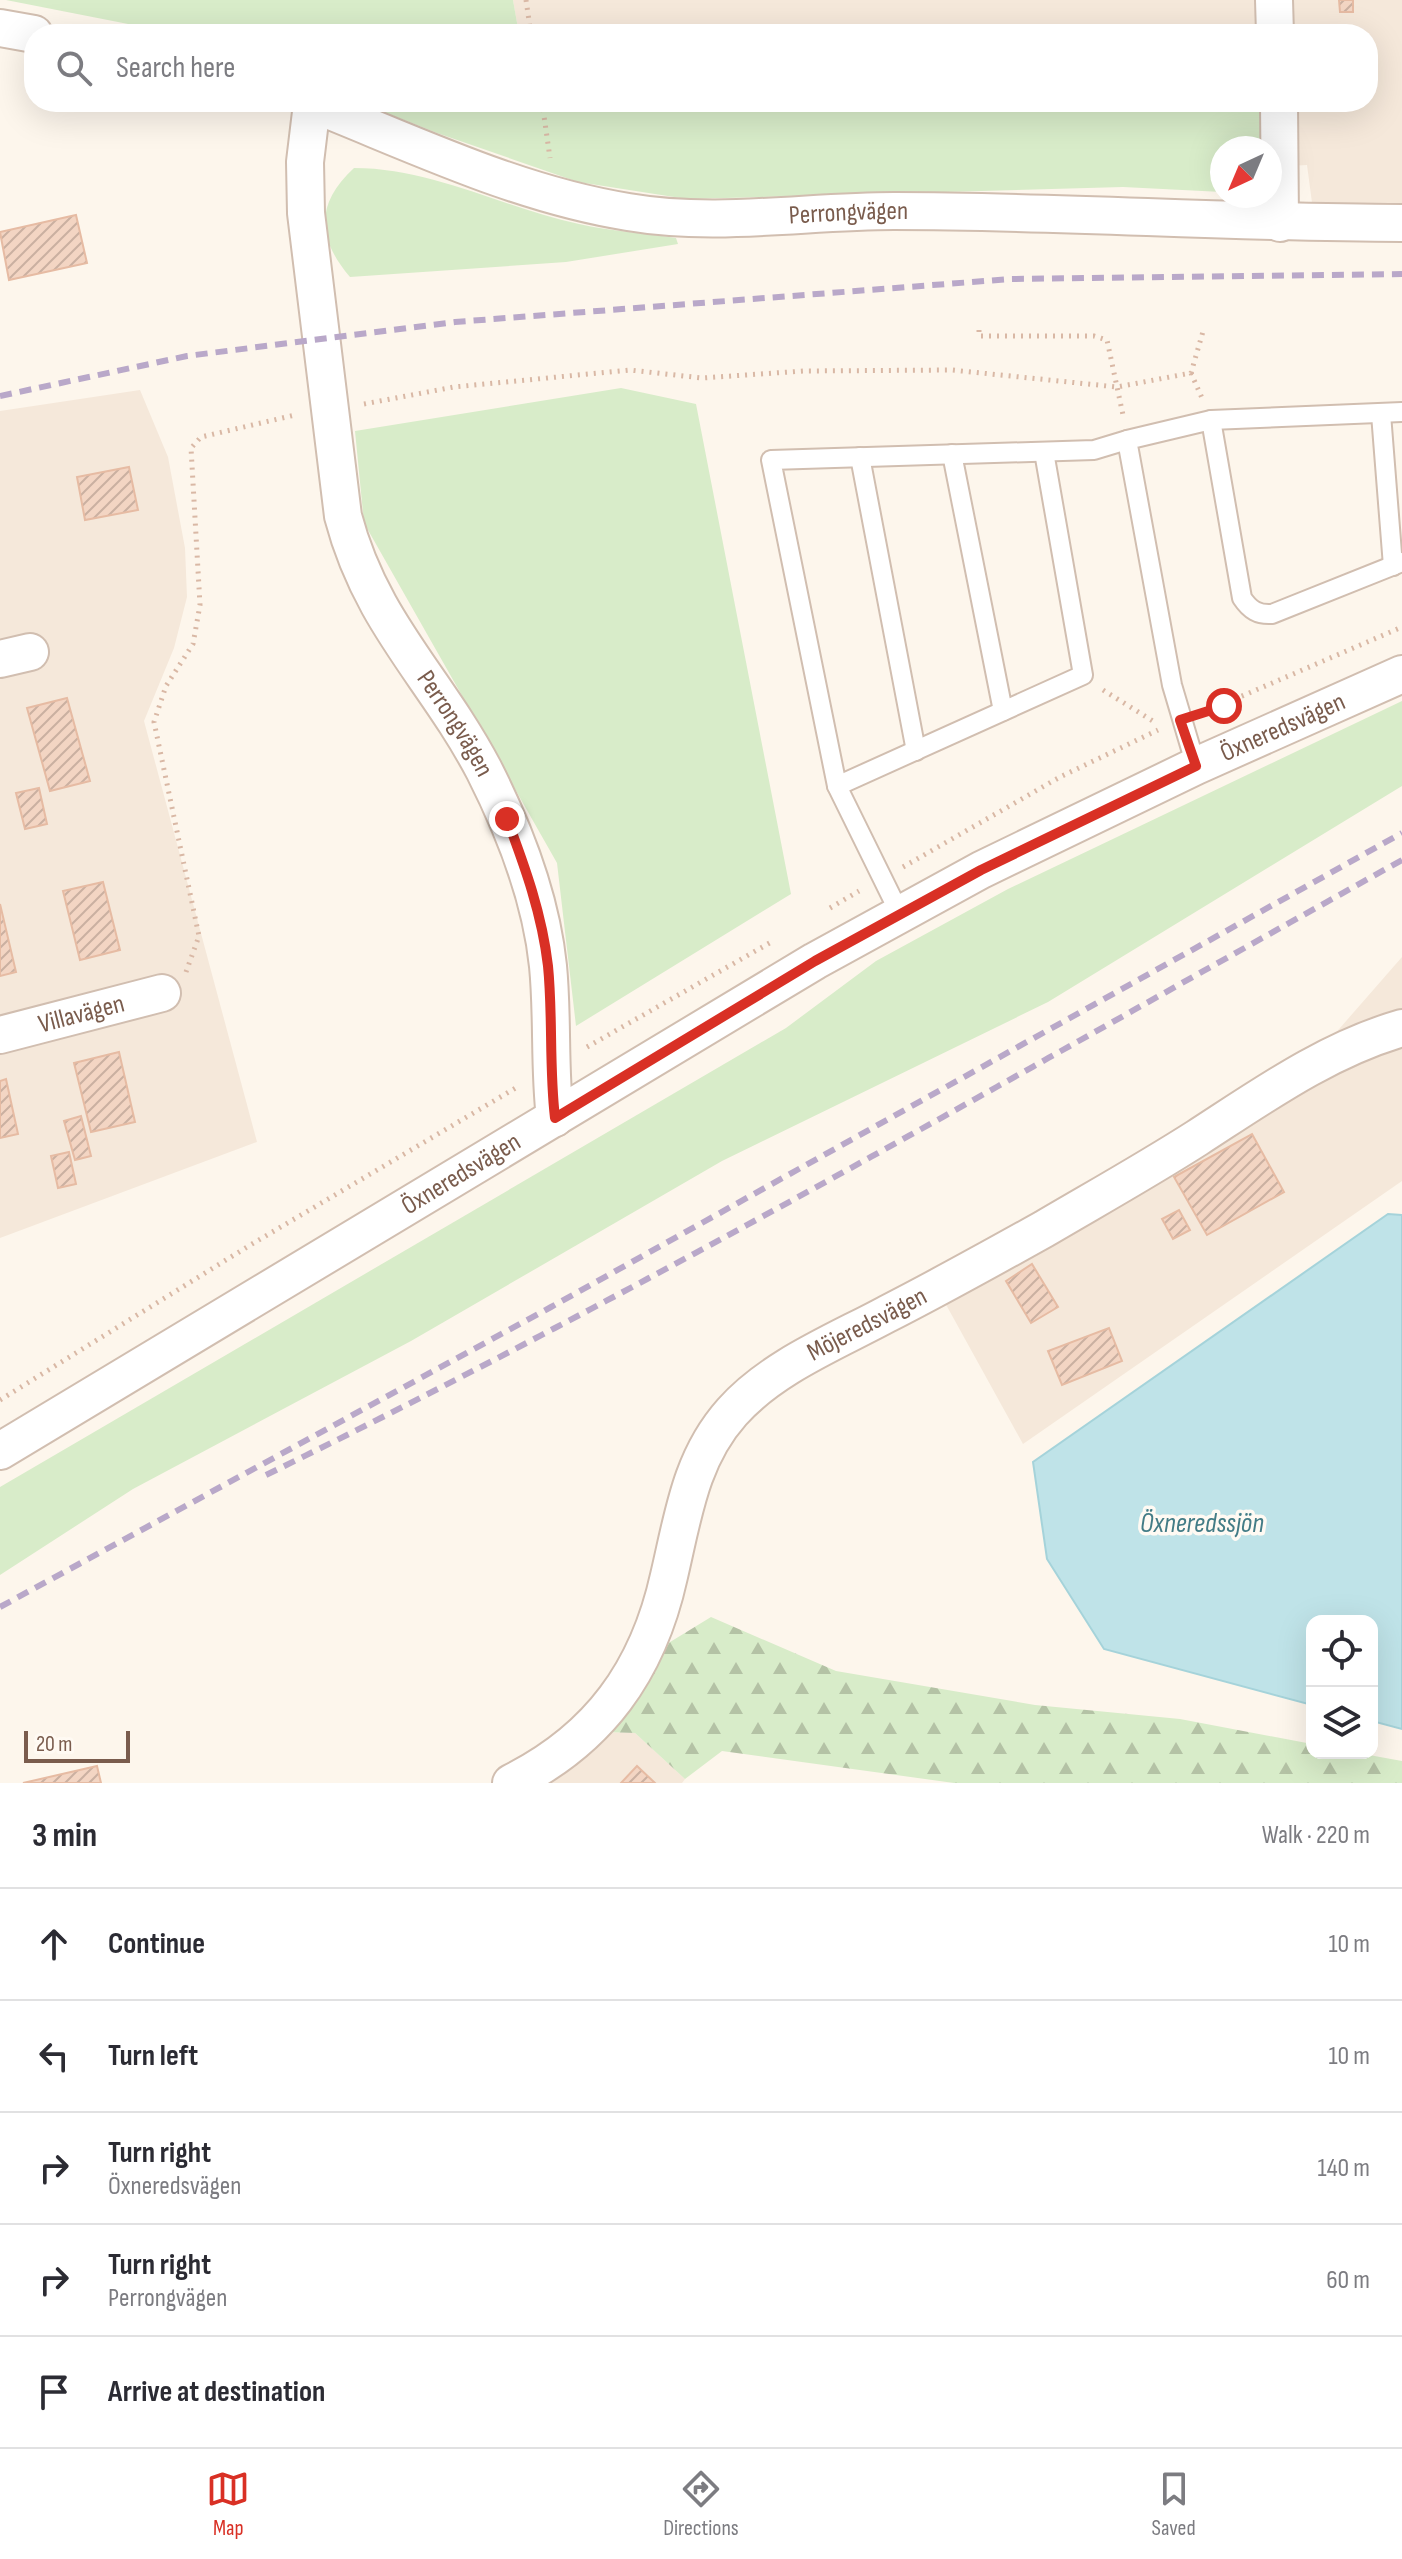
<!DOCTYPE html>
<meta charset="utf-8">
<style>
:root{--surface:#fff;--page:#f2f2f3;--text:#2b2b33;--muted:#7c7c81;--line:#e1e1e2;--accent:#d93025}
body{margin:0;font-family:"Sofia Sans Condensed",sans-serif;background:var(--page);color:var(--text)}
.controls{position:absolute;right:24px;bottom:24px;display:grid;overflow:hidden;border-radius:16px;box-shadow:0 8px 32px #0002}
.controls button{width:72px;height:72px;display:grid;place-items:center;padding:0;border:0;border-bottom:2px solid var(--line);background:var(--surface);color:var(--text);font:40px sans-serif}
.compass{position:absolute;left:1210px;top:136px;width:72px;height:72px;border-radius:50%;background:var(--surface);box-shadow:0 8px 32px #0002;rotate:224deg}
.scale{position:absolute;left:24px;bottom:20px;width:106px;box-sizing:border-box;padding-left:8px;border:4px solid #7a5c4d;border-top:0;font-size:22px;line-height:28px;white-space:nowrap;color:#7a5c4d;-webkit-text-stroke:6px #fffaf3;paint-order:stroke}
.stop{position:absolute;width:24px;height:24px;margin:-18px;border:6px solid #d93025;border-radius:50%;background:#fff}
.stop.end{background:#d93025;border-color:#fff;box-shadow:0 2px 8px #0008}
.list{margin:0;padding:0;list-style:none}
h2{display:flex;justify-content:space-between;align-items:center;height:104px;margin:0;padding:0 32px;font-size:34px}
h2 small{font-size:26px;font-weight:400;color:var(--muted)}
.list li{display:grid;grid-template-columns:52px 1fr auto;gap:24px;align-items:center;box-sizing:border-box;height:112px;padding:0 32px;border-top:2px solid var(--line)}
.list b{display:block;font-size:30px;white-space:nowrap}
.list p{margin:0;font-size:26px;white-space:nowrap;color:var(--muted)}
.list em{font-size:26px;font-style:normal;color:var(--muted)}
.icon{flex:none;width:44px;height:44px;fill:none;stroke:currentColor;stroke-width:2;stroke-linecap:round;stroke-linejoin:round}
.map{position:relative;flex:none;width:1402px;height:1783px;overflow:hidden}
.search{position:absolute;background:var(--surface);box-shadow:0 8px 32px #0002;left:24px;right:24px;top:24px;height:88px;display:flex;align-items:center;gap:20px;box-sizing:border-box;padding:0 28px;border-radius:32px;color:var(--muted);font-size:30px}
.sheet{height:664px;background:var(--surface)}
nav{display:flex;justify-content:space-around;align-items:center;box-sizing:border-box;height:112px;border-top:2px solid var(--line);background:var(--surface);font-size:22px;color:var(--muted)}
nav a{display:grid;justify-items:center;gap:4px}
nav .on{color:var(--accent)}
.map>svg:first-child{display:block}
.residential{fill:#f5e8da}
.grass{fill:#d8ecc9}
.forest{fill:url(#forest-firs)}
.water{fill:#bfe3e8;stroke:#a5d3da;stroke-width:2}
.building{fill:url(#building-hatch);stroke:#e6bba3;stroke-width:2}
.lines{fill:none;stroke-linecap:round;stroke-linejoin:round}
.service-casing{stroke:#d1beb0;stroke-width:22}
.minor-casing{stroke:#d1beb0;stroke-width:40}
.path{stroke:#d9b8a5;stroke-width:5;stroke-dasharray:2 6;stroke-linecap:butt}
.service{stroke:#fff;stroke-width:18}
.minor{stroke:#fff;stroke-width:36}
.rail{stroke:#b9a8c9;stroke-width:6;stroke-dasharray:12 8;stroke-linecap:butt}
.route{stroke:#d93025;stroke-width:10}
.labels{text-anchor:middle;dominant-baseline:central;stroke-width:7;stroke-linejoin:round;paint-order:stroke}
.street-label{font-size:26px;fill:#7a5c4d;stroke:#fffaf3}
.water-label{font-size:28px;font-style:italic;fill:#437c86;stroke:#fffaf3}
</style>
<div class="map">
<svg width="1402" height="1783" viewBox="0 0 1402 1783">
<defs>
<pattern id="forest-firs" width="22" height="20" patternUnits="userSpaceOnUse" patternTransform="scale(2)"><rect width="22" height="20" fill="#d8ecc9"/><path d="M5 1l3.5 6h-7zM16 11l3.5 6h-7z" fill="#b4c2a5"/></pattern>
<pattern id="building-hatch" width="6" height="6" patternUnits="userSpaceOnUse" patternTransform="scale(2)"><rect width="6" height="6" fill="#f3d5c3"/><path d="M-1 1l2-2M0 6l6-6M5 7l2-2" fill="none" stroke="#cab0a1"/></pattern>
</defs>
<rect width="100%" height="100%" fill="#fdf6ec"/>
<g class="residential">
<polygon points="513,0 1402,0 1402,209 1313,210 1307,165 1270,167 1267,102 1368,102 1368,34 1265,34 1263,25 833,34 519,34"/>
<polygon points="140,390 168,457 185,548 187,597 174,648 144,721 257,1142 0,1238 0,411"/>
<polygon points="1402,957 1402,1181 1023,1444 944,1301 1278,1099"/>
<polygon points="604,1732 635,1733 685,1779 682,1783 540,1783"/>
</g>
<g class="grass">
<polygon points="6,0 513,0 519,34 179,34"/>
<polygon points="1264,25 1265,34 833,34"/>
<polygon points="359,102 1267,102 1264,148 1222,148 1222,192 1123,187 687,199 578,182 437,133"/>
<path d="M354 168C433 168 503 208 579 224 610 231 644 233 676 238L678 244 566 262 350 277C316 237 316 203 354 168Z"/>
<polygon points="621,388 696,404 791,894 576,1026 557,863 364,523 355,431"/>
<polygon points="1402,701 1402,786 1048,1002 722,1161 411,1341 133,1489 0,1575 0,1487 786,1028 876,961 1008,889"/>
</g>
<polygon class="forest" points="711,1617 836,1671 1035,1705 1180,1719 1312,1744 1312,1753 1358,1753 1402,1761 1402,1783 954,1783 722,1751 685,1779 635,1733 604,1732 657,1650"/>
<polygon class="water" points="1388,1214 1402,1215 1402,1729 1372,1721 1372,1621 1312,1621 1312,1705 1104,1649 1047,1559 1033,1462"/>
<g class="building">
<polygon points="1339,0 1353,0 1353,12 1340,12"/>
<polygon points="76,215 87,263 9,280 0,232"/>
<polygon points="129,467 138,510 85,520 77,477"/>
<polygon points="67,698 90,781 50,791 27,708"/>
<polygon points="39,788 47,824 25,829 16,793"/>
<polygon points="103,882 120,950 80,960 63,891"/>
<polygon points="0,904 16,972 0,976"/>
<polygon points="119,1052 135,1122 91,1132 74,1063"/>
<polygon points="6,1079 18,1134 0,1138 0,1081"/>
<polygon points="81,1116 91,1156 75,1160 64,1121"/>
<polygon points="1252,1134 1284,1192 1207,1235 1174,1177"/>
<polygon points="69,1152 76,1184 58,1188 51,1156"/>
<polygon points="1179,1210 1190,1230 1173,1239 1162,1219"/>
<polygon points="1032,1264 1058,1307 1031,1323 1006,1281"/>
<polygon points="1109,1328 1122,1361 1062,1385 1048,1351"/>
<polygon points="97,1766 101,1783 23,1783"/>
<polygon points="637,1766 655,1783 621,1783"/>
</g>
<g class="lines">
<defs>
<g id="service">
<polyline points="1381,414 1393,566"/>
<path d="M1211 420 1242 598C1250 610 1258 615 1272 614L1402 562"/>
<polyline points="952,454 1003,711"/>
<polyline points="860,457 916,751"/>
<polyline points="1196,766 1172,685 1127,440 1211,420 1402,412"/>
<polyline points="837,786 1083,675 1044,452"/>
<polyline points="900,914 837,786 771,460 1094,450 1127,440"/>
</g>
<g id="minor">
<polyline points="1274,0 1275,34"/>
<polyline points="0,28 34,34"/>
<path id="s1" d="M308 102C412 143 516 194 628 212 715 227 806 211 894 211 1063 211 1232 223 1402 223"/>
<polyline points="1279,102 1280,223"/>
<path id="s2" d="M312 104 305 162 306 213 343 516C371 623 435 677 484 770 515 831 541 898 548 966 553 1017 549 1068 555 1118"/>
<polyline points="0,659 30,652"/>
<path id="s3" d="M0 1035 162 993"/>
<path id="s4" d="M0 1451 815 961 981 870 1196 766 1402 674"/>
<path id="s5" d="M511 1783C599 1739 648 1671 669 1576 683 1517 690 1459 732 1412 772 1367 835 1342 887 1314 940 1287 992 1258 1044 1229 1095 1199 1147 1170 1197 1138 1262 1096 1326 1050 1402 1028"/>
</g>
</defs>
<use href="#service" class="service-casing"/>
<use href="#minor" class="minor-casing"/>
<g class="path">
<polyline points="526,0 531,34"/>
<polyline points="542,102 550,158"/>
<polyline points="979,330 979,336 1094,336 1107,340 1123,415"/>
<polyline points="1191,373 1202,398"/>
<polyline points="364,404 454,387 630,370 702,378 804,371 952,370 1117,387 1191,373 1204,328"/>
<polyline points="1103,690 1156,723"/>
<polyline points="1205,712 1402,627"/>
<polyline points="903,867 1060,777 1158,730"/>
<polyline points="830,908 859,891"/>
<polyline points="186,972 199,936 154,722 166,686 193,644 200,605 191,448 201,437 295,415"/>
<polyline points="587,1047 773,941"/>
<polyline points="0,1400 247,1247 519,1086"/>
</g>
<use href="#service" class="service"/>
<use href="#minor" class="minor"/>
<g class="rail">
<polyline points="0,396 187,356 455,322 1011,279 1402,274"/>
<path d="M266 1475C653 1286 1026 1069 1402 860"/>
<polyline points="0,1607 551,1307 1402,833"/>
</g>
</g>
<g class="lines">
<path class="route" d="M507 819C525 867 542 914 548 966 553 1016 549 1067 555 1118L815 961 981 870 1196 766 1180 720 1224 706"/>
</g>
<g class="labels">
<g class="street-label">
<text stroke="none"><textPath href="#s1" startOffset="560">Perrongvägen</textPath></text>
<text stroke="none"><textPath href="#s2" startOffset="652">Perrongvägen</textPath></text>
<text stroke="none"><textPath href="#s4" startOffset="1474">Öxneredsvägen</textPath></text>
<text stroke="none"><textPath href="#s3" startOffset="84">Villavägen</textPath></text>
<text stroke="none"><textPath href="#s4" startOffset="538">Öxneredsvägen</textPath></text>
<text stroke="none"><textPath href="#s5" startOffset="610">Möjeredsvägen</textPath></text>
</g>
<g class="water-label">
<text x="1202" y="1523">Öxneredssjön</text>
</g>
</g>
</svg>
<div class="controls">
<button><svg class="icon" aria-label="locate" viewBox="0 0 24 24"><circle cx="12" cy="12" r="6"/><path d="M12 2v4M12 18v4M2 12h4M18 12h4"/></svg></button>
<button><svg class="icon" aria-label="layers" viewBox="0 0 24 24"><path d="M12 4l9 5-9 5-9-5zM3 14l9 5 9-5"/></svg></button>
</div>
<svg class="compass" viewBox="-18 -18 36 36"><path d="M0-13l5 13h-10z" fill="#e53935"/><path d="M0 13l5-13h-10z" fill="#7c7c81"/></svg>
<div class="scale">20 m</div>
<div class="stop" style="left:1224px;top:706px"></div>
<div class="stop end" style="left:507px;top:819px"></div>
<div class="search"><svg class="icon" aria-label="search" viewBox="0 0 24 24"><circle cx="10" cy="10" r="6"/><path d="M15 15l6 6"/></svg>Search here</div>
</div>
<section class="sheet">
<h2>3 min<small>Walk · 220 m</small></h2>
<ul class="list">
<li><svg class="icon" aria-label="ahead" viewBox="0 0 24 24"><path d="M12 20V5M6 11l6-6 6 6"/></svg><div><b>Continue</b></div><em>10 m</em></li>
<li><svg class="icon" aria-label="left" viewBox="0 0 24 24"><path d="M17 20v-9H6M10 6l-5 5 5 5"/></svg><div><b>Turn left</b></div><em>10 m</em></li>
<li><svg class="icon" aria-label="right" viewBox="0 0 24 24"><path d="M7 20v-9h11M14 6l5 5-5 5"/></svg><div><b>Turn right</b><p>Öxneredsvägen</p></div><em>140 m</em></li>
<li><svg class="icon" aria-label="right" viewBox="0 0 24 24"><path d="M7 20v-9h11M14 6l5 5-5 5"/></svg><div><b>Turn right</b><p>Perrongvägen</p></div><em>60 m</em></li>
<li><svg class="icon" aria-label="arrive" viewBox="0 0 24 24"><path d="M6 21V4h12l-3 4 3 4H6"/></svg><div><b>Arrive at destination</b></div></li>
</ul>
</section>
<nav>
<a class="on"><svg class="icon" aria-label="map" viewBox="0 0 24 24"><path d="M3 6l6-2 6 2 6-2v14l-6 2-6-2-6 2zM9 4v14M15 6v14"/></svg>Map</a>
<a><svg class="icon" aria-label="directions" viewBox="0 0 24 24"><path d="M12 3l9 9-9 9-9-9zM9 14v-3h6M13 9l2 2-2 2"/></svg>Directions</a>
<a><svg class="icon" aria-label="saved" viewBox="0 0 24 24"><path d="M7 4h10v16l-5-4-5 4z"/></svg>Saved</a>
</nav>
